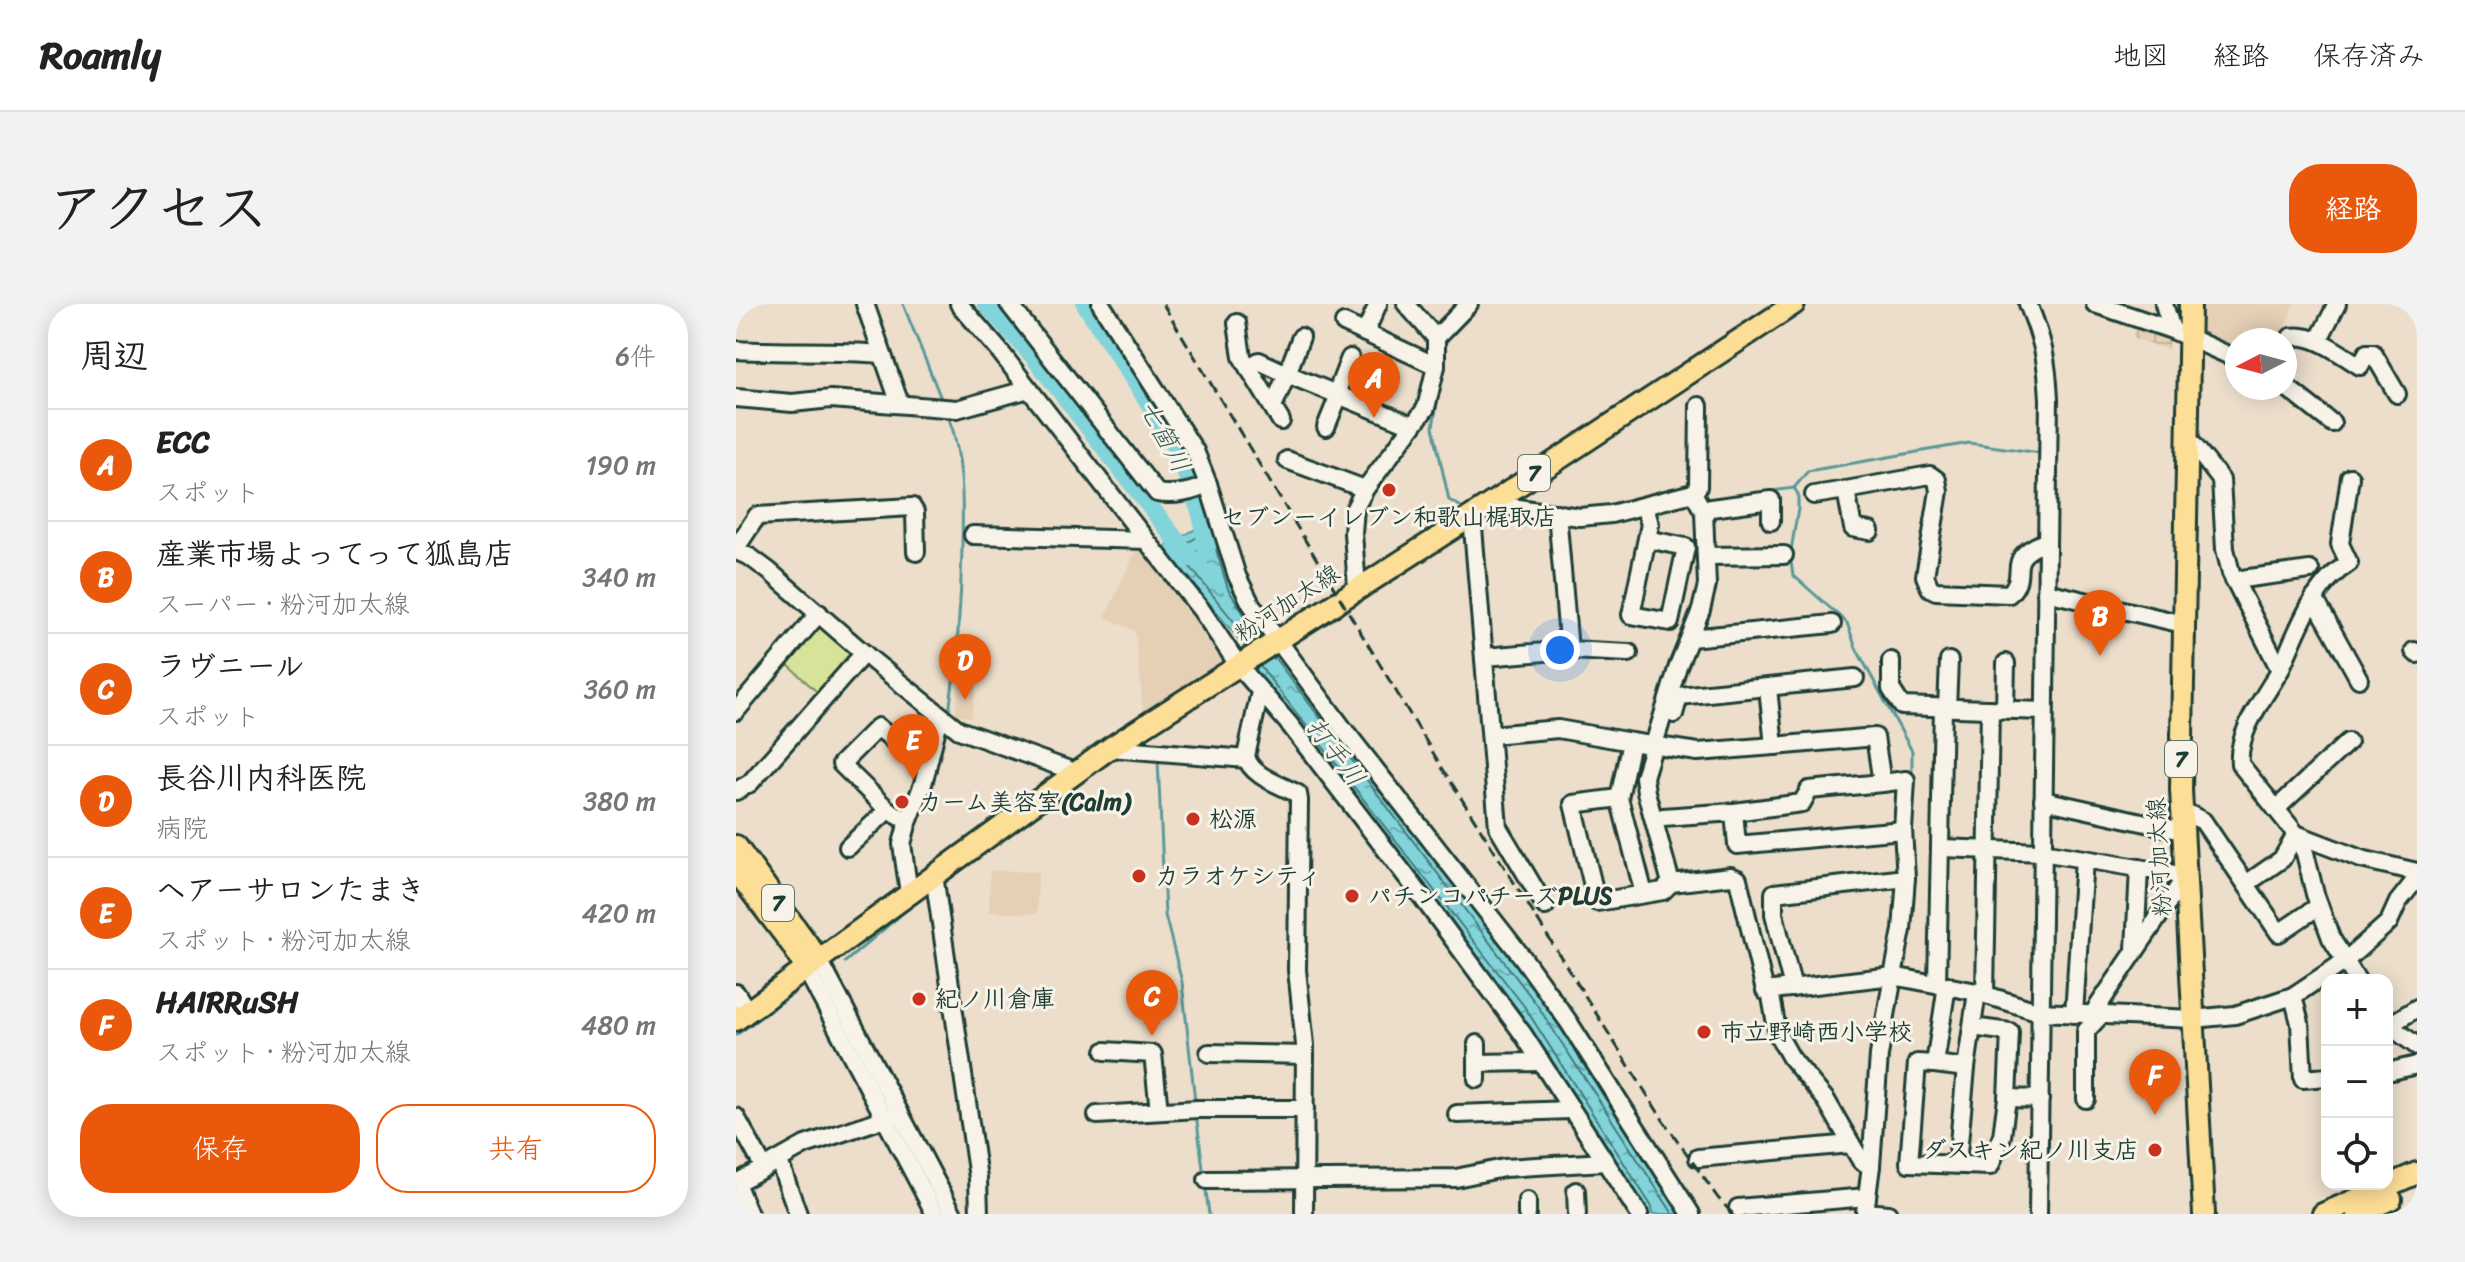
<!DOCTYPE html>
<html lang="ja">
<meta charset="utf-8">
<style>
:root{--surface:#fff;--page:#f2f2f2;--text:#222;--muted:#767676;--line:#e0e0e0;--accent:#ea580c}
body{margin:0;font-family:Sriracha,"Klee One",sans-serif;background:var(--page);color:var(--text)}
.controls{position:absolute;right:24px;bottom:24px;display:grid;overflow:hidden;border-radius:16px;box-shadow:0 4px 20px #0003}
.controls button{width:72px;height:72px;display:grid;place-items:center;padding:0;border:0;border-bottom:2px solid var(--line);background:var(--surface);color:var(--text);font:40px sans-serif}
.compass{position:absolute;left:1489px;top:24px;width:72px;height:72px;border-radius:50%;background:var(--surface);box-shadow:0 4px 20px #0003;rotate:264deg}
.you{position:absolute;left:824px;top:346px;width:28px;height:28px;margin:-20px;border:6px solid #fff;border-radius:50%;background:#1a73e8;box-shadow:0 0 0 12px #1a73e833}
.badge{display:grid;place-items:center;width:52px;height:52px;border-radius:50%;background:var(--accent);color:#fff;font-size:26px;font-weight:700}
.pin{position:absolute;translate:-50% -66px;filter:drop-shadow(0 2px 4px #0008)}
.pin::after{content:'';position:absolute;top:42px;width:28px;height:24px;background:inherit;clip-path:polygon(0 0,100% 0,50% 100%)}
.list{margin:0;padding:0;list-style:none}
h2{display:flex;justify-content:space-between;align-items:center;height:104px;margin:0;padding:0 32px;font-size:34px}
h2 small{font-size:26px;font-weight:400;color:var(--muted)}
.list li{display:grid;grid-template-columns:52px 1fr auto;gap:24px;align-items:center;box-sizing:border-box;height:112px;padding:0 32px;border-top:2px solid var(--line)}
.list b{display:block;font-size:30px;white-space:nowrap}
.list p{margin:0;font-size:26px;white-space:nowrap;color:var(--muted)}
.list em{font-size:26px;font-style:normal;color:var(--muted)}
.actions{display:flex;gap:16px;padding:24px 32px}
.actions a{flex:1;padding:18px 0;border:2px solid var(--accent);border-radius:32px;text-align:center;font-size:28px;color:var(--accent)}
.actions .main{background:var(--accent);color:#fff}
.icon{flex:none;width:44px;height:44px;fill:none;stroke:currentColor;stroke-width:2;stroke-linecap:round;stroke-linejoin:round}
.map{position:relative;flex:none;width:1681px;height:910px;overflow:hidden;border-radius:32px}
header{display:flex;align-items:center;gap:48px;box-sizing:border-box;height:112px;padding:0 40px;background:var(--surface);border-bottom:2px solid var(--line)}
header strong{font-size:38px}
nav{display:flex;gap:44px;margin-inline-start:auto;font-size:28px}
.intro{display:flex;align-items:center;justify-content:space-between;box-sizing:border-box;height:192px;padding:0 48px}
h1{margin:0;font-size:56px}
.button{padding:20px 36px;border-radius:32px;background:var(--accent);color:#fff;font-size:28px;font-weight:700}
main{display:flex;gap:48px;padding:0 48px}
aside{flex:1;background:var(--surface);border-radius:32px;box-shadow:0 4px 20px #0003}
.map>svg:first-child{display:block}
.built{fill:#e5d0b6}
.industrial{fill:url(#industrial-grid)}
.green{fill:#d5e498;stroke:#7a9066;stroke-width:2}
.water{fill:url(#water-ripples);stroke:#5a9898;stroke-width:2}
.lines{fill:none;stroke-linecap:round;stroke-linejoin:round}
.shore{stroke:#477977;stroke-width:2}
.stream{stroke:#5a9898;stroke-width:3}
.river{stroke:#82d4db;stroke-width:18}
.minor-casing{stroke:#1f3d34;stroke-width:22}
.major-casing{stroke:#1f3d34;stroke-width:26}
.minor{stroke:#f7f3e8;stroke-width:16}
.major{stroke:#fdde96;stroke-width:20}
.rail{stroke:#1f3d34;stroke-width:3;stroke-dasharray:12 6;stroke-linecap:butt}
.poi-dot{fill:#c8321e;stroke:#f7f3e8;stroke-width:3}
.labels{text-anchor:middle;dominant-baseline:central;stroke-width:6;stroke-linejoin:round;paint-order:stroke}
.shield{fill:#f7f3e8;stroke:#60746a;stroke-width:2}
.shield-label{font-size:22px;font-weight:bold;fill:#1f3d34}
.poi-label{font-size:24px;font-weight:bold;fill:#1f3d34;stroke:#f7f3e8;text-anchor:start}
.street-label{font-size:24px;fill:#1f3d34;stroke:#f7f3e8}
.water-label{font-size:26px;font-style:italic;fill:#335b55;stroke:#f7f3e8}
</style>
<header>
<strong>Roamly</strong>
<nav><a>地図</a><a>経路</a><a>保存済み</a></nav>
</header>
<div class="intro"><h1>アクセス</h1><a class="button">経路</a></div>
<main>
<aside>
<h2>周辺<small>6件</small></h2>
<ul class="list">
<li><span class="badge">A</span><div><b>ECC</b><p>スポット</p></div><em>190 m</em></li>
<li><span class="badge">B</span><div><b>産業市場よってって狐島店</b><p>スーパー · 粉河加太線</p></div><em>340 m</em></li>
<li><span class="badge">C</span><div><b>ラヴニール</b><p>スポット</p></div><em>360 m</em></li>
<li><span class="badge">D</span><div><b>長谷川内科医院</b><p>病院</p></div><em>380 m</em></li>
<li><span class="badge">E</span><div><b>ヘアーサロンたまき</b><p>スポット · 粉河加太線</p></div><em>420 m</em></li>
<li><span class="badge">F</span><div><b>HAIRRuSH</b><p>スポット · 粉河加太線</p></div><em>480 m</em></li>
</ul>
<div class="actions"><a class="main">保存</a><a>共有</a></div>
</aside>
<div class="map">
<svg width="1681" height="910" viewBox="0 0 1681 910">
<defs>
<pattern id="industrial-grid" width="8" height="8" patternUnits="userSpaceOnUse" patternTransform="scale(2)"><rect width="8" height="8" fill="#e5d0b6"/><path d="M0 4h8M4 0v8" fill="none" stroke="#c4b49d"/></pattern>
<pattern id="water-ripples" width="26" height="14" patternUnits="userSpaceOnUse" patternTransform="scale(2)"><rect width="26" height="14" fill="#82d4db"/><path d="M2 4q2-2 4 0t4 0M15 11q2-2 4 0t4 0" fill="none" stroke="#6aadb2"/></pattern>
</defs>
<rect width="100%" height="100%" fill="#ecdecb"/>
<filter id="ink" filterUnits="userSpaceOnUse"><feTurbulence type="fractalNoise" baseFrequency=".0125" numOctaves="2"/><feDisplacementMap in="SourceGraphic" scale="16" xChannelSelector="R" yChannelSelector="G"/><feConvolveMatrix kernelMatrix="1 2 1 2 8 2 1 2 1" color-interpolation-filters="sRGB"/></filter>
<g filter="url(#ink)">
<g class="built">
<polygon points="1469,0 1558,0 1544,36 1501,36 1501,44 1458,26"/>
<polygon points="400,246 412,249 496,357 408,415 399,327 369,313"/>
<polygon points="223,377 241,381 235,414 219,410"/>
<polygon points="254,566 302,568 301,610 253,608"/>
</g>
<polygon class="industrial" points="1400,19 1435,30 1431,46 1396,34"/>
<polygon class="green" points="85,319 117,350 81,388 50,359"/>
<polygon class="water" points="479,214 499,282 808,696 946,910 911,910 782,706 506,353 508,342 428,243"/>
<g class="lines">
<g class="shore">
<polyline points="515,339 443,249 444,243 470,228 475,229 492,285 523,334"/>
<polyline points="538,353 801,701 937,910"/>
<polyline points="524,362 788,702 916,903 917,910"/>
</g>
<g class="stream">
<polyline points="167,0 206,97"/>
<polyline points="704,81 697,123 713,196 724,202"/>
<path d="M212 111C228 155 227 198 226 244 225 299 221 354 213 409"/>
<polyline points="1058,184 1062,190 1062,205 1054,252 1057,271 1111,319 1120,344 1176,447 1176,474"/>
<polyline points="1058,184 1072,167 1233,139 1304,149"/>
<polyline points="967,196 1058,184"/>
<polyline points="936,203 955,198"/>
<polyline points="422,456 429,611 446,678 459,797"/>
<polyline points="109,658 181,597"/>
<polyline points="0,731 57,690"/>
<polyline points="460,809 468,873"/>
<polyline points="469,880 473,910"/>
</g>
<g class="river">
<polyline points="250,0 297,52 454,254"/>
<polyline points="349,0 437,136 465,210 471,243"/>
</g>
<defs>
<g id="minor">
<polyline points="129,0 164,100"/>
<polyline points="223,0 262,45 410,236 466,307 503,362 554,421 680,585 787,730 903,910"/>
<path d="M273 0 421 189C438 192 458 188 472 180L501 272 515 300 606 423 787 654 832 717 955 910"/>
<polyline points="365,0 459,147 472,180"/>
<polyline points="670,0 700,34"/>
<path d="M1292 0C1307 36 1311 56 1313 95L1302 910"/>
<polyline points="1359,0 1436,26"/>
<polyline points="1428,0 1436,26 1501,55"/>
<polyline points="501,19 506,53 545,117"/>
<polyline points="608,19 700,62"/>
<polyline points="629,29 642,0"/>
<polyline points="1582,37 1601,0"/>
<path d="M1549 45 1555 33C1579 29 1604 50 1624 62L1631 49H1637L1661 90"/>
<path d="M0 46C49 49 97 46 146 50"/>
<polyline points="512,64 523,57 551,70 565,33"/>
<polyline points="1549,82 1596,119"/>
<polyline points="600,90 614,54"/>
<polyline points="0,94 56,99 95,95 221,105 293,85"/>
<polyline points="537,103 551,70 676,121"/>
<polyline points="590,123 603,91"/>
<path d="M1452 134 1485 176 1489 245 1495 269 1544 366C1528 394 1501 427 1504 460L1560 530 1569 549 1579 590 1595 634 1621 676"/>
<polyline points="551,156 629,185"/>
<polyline points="957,189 968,208 971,281 965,306 942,362 908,473 910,488 935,579 995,572 1002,575 1029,687 1157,672 1166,626 1170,574 1038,589 1038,610 1057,684"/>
<polyline points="1078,191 1110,186"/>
<polyline points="757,197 762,201 844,213 875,210 957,189 962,183 963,102"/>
<polyline points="908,202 914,220 895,311 934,318 950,243 911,235"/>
<polyline points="968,208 975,204 1035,196 1035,217"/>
<polyline points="821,209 833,346 893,349"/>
<polyline points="736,212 762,523 809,602"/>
<path d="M1134 227 1117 224 1110 186 1194 171 1201 176 1203 187 1189 272 1194 284 1200 287 1273 290C1295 268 1265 256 1309 238"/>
<polyline points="237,231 410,236"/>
<polyline points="0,244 21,212 176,203 179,208 180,248"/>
<polyline points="0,247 14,253 33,267 137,357 223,426 339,468"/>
<polyline points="971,252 1048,251"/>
<polyline points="1498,276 1574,266"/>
<polyline points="621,284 617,229 619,204 629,185 690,104 700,62 700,34 733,0"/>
<polyline points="1310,288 1447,320"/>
<polyline points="1578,294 1623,375"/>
<polyline points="954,334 1096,320"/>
<polyline points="1678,347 1681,350"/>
<polyline points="749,353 833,346"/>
<polyline points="1155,357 1155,385 1166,402 1308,407"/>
<path d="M1544 366C1562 328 1575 282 1613 259L1604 240 1614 173"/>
<path d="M524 388 510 452C514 472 545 481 562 490L563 496 561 666 569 741 568 910"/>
<polyline points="1211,404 1213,357"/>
<polyline points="1269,405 1270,359"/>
<polyline points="0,407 83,309"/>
<polyline points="938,410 943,392 1119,374"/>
<polyline points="755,431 822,425 895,438 883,494 908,590"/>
<polyline points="895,438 962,448 1038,442 1032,384"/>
<polyline points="374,444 511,455"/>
<polyline points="1146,479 1170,476 1167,526 1170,574"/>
<polyline points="0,487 14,479 128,349"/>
<polyline points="883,494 837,500 861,598 927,587 935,579"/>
<polyline points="1307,496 1446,527"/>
<polyline points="1540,505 1612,438"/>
<polyline points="1445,506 1467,517 1543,629 1583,602"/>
<polyline points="998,508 1066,499 1073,486 1146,479 1139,433 1038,442"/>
<polyline points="927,513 998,508 1001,541 1167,526"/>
<polyline points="172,517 152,506 105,460 142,423 191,465"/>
<polyline points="112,543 152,506"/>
<polyline points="1206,544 1306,548 1450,572 1356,711"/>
<polyline points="198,571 242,874 243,910"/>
<polyline points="1510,580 1546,555 1560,530 1625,555 1681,568"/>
<polyline points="173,589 166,540 171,521 187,480 204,412"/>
<polyline points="1399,645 1403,564"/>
<polyline points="83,656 217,910"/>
<polyline points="70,665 199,910"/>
<polyline points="1201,679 1207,404"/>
<polyline points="1211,681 1199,760 1181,759 1173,859 1254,862 1266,832 1271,794"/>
<polyline points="1034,687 1042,731 1055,754 1090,796 1125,857 1135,862 1129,908 1152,910"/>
<polyline points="0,689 12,708"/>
<polyline points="1249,690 1254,405"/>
<polyline points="1557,692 1564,719 1567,775 1591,773"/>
<polyline points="1338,710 1348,555"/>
<polyline points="1651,715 1662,728 1681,742"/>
<polyline points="1655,720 1681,704"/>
<polyline points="1236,723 1274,728 1271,794 1304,795"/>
<polyline points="741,740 741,775"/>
<polyline points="369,747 417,750 423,807"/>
<polyline points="473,749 569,751"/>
<polyline points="741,759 805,758"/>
<polyline points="1199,760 1230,764 1241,688"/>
<polyline points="1651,768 1681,761"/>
<polyline points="1350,795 1350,727 1364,712"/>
<polyline points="721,810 835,806"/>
<polyline points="361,811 462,805 569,805"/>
<polyline points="0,813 28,864 0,879 13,910"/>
<polyline points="962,854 1115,840"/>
<polyline points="43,857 62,910"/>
<polyline points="1221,860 1230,764"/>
<polyline points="1135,862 1143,751 1157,672 1241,688 1304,708 1457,715 1499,711 1557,692 1608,658 1653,618 1662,598 1681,574"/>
<polyline points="28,864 69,841 159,811"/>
<polyline points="471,876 720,874 768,864 869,858"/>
<polyline points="840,887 841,910"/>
<polyline points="791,897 791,910"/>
<polyline points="1002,904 1131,893"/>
</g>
<g id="major">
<polyline points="1454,0 1445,486 1468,910"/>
<polyline points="0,542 83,656"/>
<polyline points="0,567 56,641 70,665"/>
<polyline points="0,716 374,444 736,212 1058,0"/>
<polyline points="1587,910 1681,869"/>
<polyline points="1622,910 1655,895"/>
</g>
</defs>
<use href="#minor" class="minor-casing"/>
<use href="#major" class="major-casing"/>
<use href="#minor" class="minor"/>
<use href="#major" class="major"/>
<polyline class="rail" points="427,0 705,462 927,816 982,894 997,910"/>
</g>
</g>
<g class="poi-dot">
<circle cx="653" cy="186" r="8"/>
<circle cx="166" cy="498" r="8"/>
<circle cx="457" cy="515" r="8"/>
<circle cx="403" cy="572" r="8"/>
<circle cx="616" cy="592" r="8"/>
<circle cx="183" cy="695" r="8"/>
<circle cx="968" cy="728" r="8"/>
<circle cx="1419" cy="846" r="8"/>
</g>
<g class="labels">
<g class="shield">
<rect x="782" y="151" width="32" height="36" rx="6"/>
<rect x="1429" y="437" width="32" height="36" rx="6"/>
<rect x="26" y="581" width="32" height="36" rx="6"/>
</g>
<g class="shield-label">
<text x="798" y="169">7</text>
<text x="1445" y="455">7</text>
<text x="42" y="599">7</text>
</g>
<g class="poi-label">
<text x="653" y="213" text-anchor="middle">セブンーイレブン和歌山梶取店</text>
<text x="182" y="498">カーム美容室(Calm)</text>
<text x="473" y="515">松源</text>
<text x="419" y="572">カラオケシティ</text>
<text x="632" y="592">パチンコパチーズPLUS</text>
<text x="199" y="695">紀ノ川倉庫</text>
<text x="984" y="728">市立野崎西小学校</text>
<text x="1403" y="846" text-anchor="end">ダスキン紀ノ川支店</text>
</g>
<g class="street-label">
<text transform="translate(551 299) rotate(-33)">粉河加太線</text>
<text transform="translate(1423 553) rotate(-93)">粉河加太線</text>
</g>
<g class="water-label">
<text transform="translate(429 132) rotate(62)">七箇川</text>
<text transform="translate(600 448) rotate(53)">打手川</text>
</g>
</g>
</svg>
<div class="controls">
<button>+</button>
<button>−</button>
<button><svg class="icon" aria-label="locate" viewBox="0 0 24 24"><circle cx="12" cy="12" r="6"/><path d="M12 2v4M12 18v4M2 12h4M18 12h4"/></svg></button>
</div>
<svg class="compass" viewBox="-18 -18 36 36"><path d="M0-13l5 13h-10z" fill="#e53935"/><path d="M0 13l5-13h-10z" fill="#767676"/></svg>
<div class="you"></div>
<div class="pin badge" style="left:638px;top:114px">A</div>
<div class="pin badge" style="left:1364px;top:352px">B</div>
<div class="pin badge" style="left:416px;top:732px">C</div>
<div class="pin badge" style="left:229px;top:396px">D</div>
<div class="pin badge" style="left:177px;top:476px">E</div>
<div class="pin badge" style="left:1419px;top:811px">F</div>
</div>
</main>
